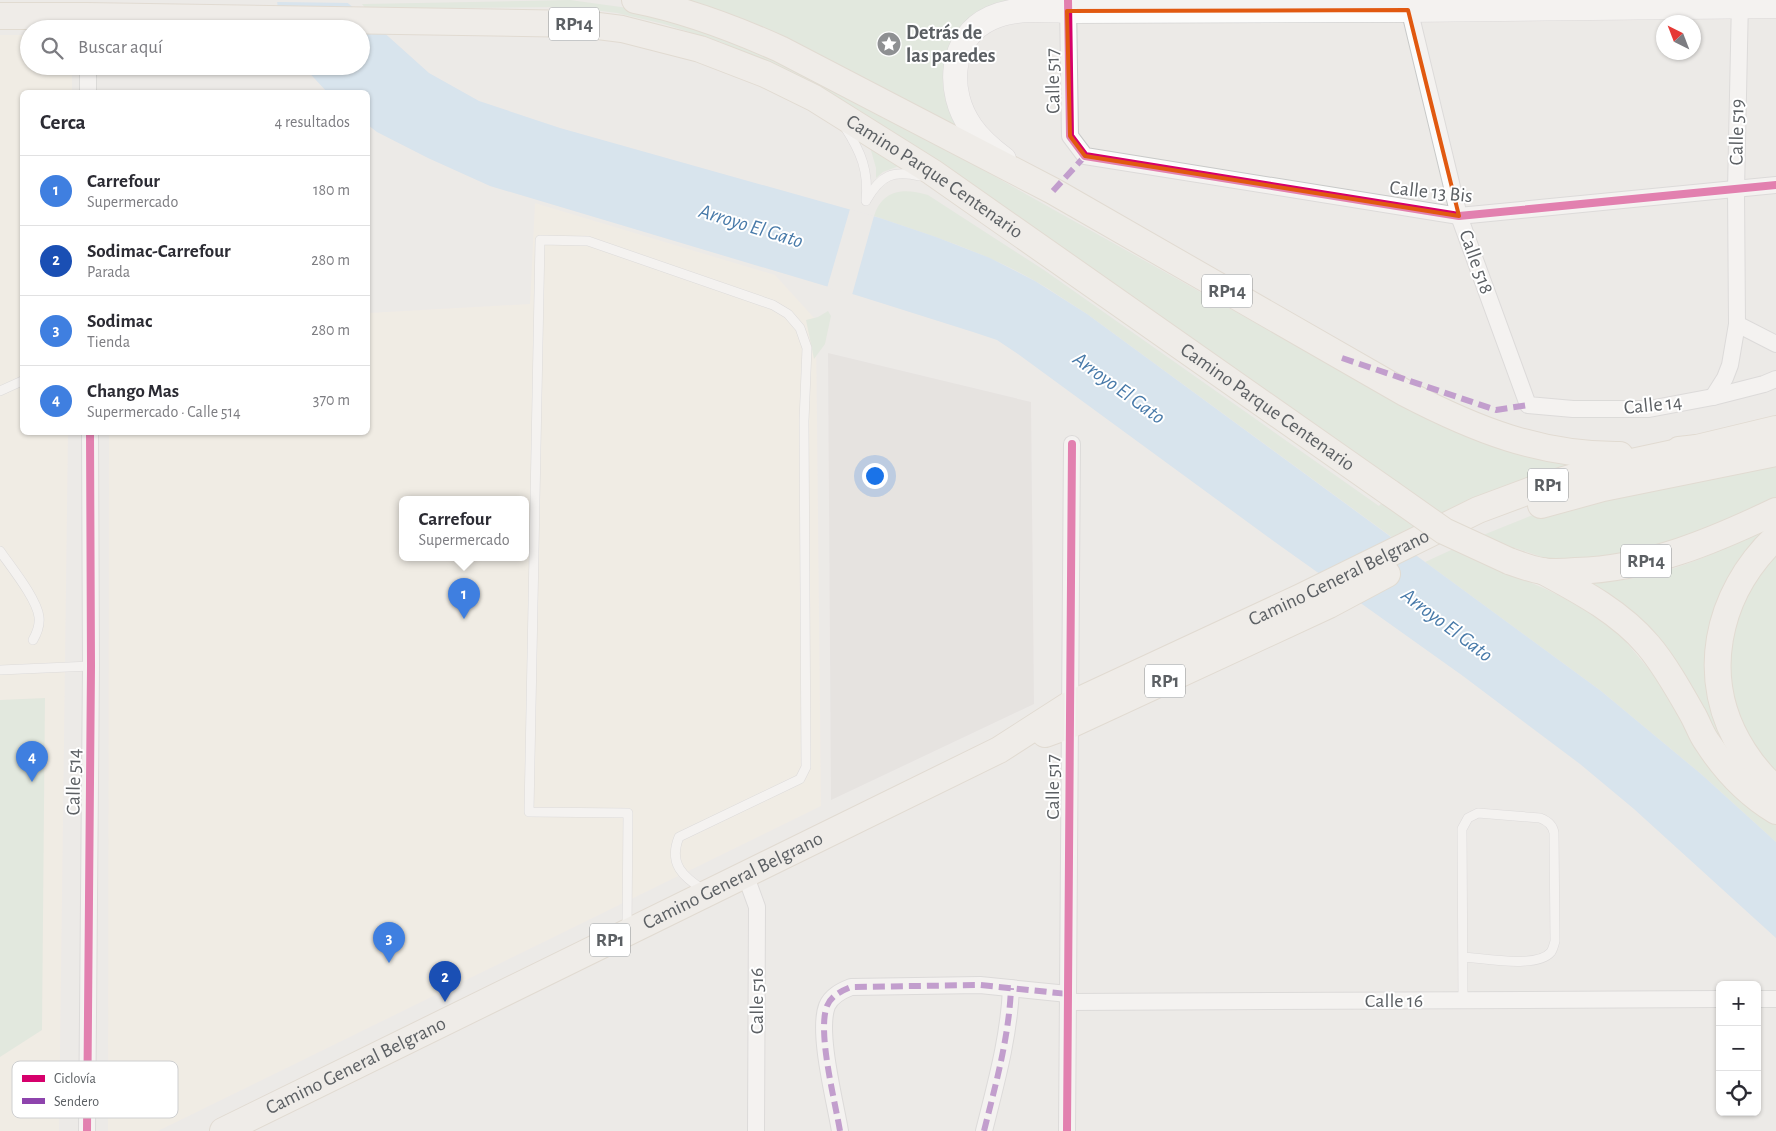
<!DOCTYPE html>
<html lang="es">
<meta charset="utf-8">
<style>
:root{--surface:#fff;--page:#f7f7f7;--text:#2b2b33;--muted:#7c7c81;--line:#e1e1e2;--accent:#111827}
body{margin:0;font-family:"Alegreya Sans",sans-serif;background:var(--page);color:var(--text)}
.controls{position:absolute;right:15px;bottom:15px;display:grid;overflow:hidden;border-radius:8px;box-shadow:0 1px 4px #0004}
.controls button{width:45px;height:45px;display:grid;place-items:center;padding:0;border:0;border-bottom:1px solid var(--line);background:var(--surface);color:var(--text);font:25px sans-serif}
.compass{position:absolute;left:1656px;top:15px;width:45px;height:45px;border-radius:50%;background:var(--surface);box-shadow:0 1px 4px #0004;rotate:318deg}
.you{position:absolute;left:874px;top:475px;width:18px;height:18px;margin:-12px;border:4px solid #fff;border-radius:50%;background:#1a73e8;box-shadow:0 0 0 8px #1a73e833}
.badge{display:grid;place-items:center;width:32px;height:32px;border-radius:50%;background:var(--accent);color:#fff;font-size:16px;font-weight:700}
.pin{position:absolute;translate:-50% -41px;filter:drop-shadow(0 1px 2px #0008)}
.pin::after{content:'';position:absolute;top:26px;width:18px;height:15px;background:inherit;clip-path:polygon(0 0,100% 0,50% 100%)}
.popup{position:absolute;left:399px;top:496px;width:130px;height:65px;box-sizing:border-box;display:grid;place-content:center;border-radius:8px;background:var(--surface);filter:drop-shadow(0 1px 4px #0005);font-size:16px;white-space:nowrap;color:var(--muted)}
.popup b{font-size:19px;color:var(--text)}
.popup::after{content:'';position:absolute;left:50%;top:100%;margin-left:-10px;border:10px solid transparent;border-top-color:var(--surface)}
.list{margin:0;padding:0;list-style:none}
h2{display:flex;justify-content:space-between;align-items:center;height:65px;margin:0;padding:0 20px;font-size:21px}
h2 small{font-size:16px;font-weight:400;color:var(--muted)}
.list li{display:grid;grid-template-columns:32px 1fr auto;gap:15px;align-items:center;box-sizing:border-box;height:70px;padding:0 20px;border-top:1px solid var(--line)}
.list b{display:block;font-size:19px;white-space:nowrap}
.list p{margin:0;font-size:16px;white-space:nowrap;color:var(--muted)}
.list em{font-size:16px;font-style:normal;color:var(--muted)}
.icon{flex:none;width:28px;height:28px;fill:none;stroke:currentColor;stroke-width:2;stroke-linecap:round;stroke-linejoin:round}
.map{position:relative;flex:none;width:1776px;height:1131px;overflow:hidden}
.search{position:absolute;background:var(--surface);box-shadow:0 1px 4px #0004;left:20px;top:20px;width:350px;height:55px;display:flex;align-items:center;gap:12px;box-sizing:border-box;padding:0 18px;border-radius:28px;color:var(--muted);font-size:19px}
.panel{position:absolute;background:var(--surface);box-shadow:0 1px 4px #0004;left:20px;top:90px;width:350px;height:345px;border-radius:8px}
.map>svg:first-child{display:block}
.commercial{fill:#f4efe1;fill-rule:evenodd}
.industrial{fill:#dddbd8}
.green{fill:#d6e6d3}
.water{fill:#beddf3}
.pier{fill:#eceae7}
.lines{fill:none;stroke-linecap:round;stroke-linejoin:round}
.lane-casing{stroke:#c8c9c8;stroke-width:10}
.street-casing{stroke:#c8c9c8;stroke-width:18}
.secondary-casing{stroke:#c7c7c7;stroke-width:25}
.primary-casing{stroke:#d2c9b7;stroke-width:28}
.lane{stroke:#fcfcfb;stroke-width:9}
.street{stroke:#fcfcfb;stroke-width:16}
.secondary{stroke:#fcfcfb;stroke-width:24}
.primary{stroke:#f2f0e8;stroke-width:26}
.primary-bridge-casing{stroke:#d2c9b7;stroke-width:28;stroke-linecap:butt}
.primary-bridge{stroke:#f2f0e8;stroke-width:26}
.quiet{stroke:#8e44ad;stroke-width:6;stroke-dasharray:12 6;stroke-linecap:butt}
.cycleway-casing{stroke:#fff;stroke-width:11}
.cycleway{stroke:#d6006c;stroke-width:8}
.marked{fill:none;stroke:#e15910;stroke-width:4;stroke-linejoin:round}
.labels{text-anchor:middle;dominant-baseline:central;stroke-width:4;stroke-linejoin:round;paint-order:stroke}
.shield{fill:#fff;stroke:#8d9092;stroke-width:1}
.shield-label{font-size:19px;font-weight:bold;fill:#5c6064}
.poi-label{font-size:20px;font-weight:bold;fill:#5c6064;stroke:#fff;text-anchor:start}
.street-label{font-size:20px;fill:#5c6064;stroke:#fff}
.water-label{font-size:21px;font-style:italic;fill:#487aa9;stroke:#fff}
.key{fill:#fff;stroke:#cecfd0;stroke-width:1}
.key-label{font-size:14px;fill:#5c6064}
</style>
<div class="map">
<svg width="1776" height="1131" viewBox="0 0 1776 1131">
<rect width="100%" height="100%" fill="#eceae7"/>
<g class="commercial">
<polygon points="0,35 29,35 29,66 72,66 72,92 22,92 22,432 68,433 59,1131 0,1131"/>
<path d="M535 203 775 275 816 320 821 806 158 1131H108L109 433 368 432V313L530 304ZM403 500H525V558H403Z"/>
</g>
<polygon class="industrial" points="828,353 1031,402 1034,704 831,800"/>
<g class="green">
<path d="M570 0 643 10 724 34 857 99 1348 375 1510 450 1569 465 1397 541 1087 314C1069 303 1053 291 1035 281 985 252 929 235 874 216 883 189 904 188 928 195L1044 270 1379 506 1398 483 969 185 779 68 721 42 664 24 617 13 570 7 366 9 362 4Z"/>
<polygon points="674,0 1040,0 968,21 960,130"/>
<polygon points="870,147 899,166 883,172 876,178 876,168"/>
<polygon points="828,311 831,316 825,344 814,359 806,320 818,317"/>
<path d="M1776 461V498L1676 543 1570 562 1545 558 1515 548 1504 573C1514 577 1524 580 1534 584 1566 597 1594 615 1621 636L1776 820V842L1701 774 1601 691 1425 562 1488 533 1535 514Z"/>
<path d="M1776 520 1710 644 1766 795 1588 583C1655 581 1719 556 1776 520Z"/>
<polygon points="1776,539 1776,776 1739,726 1725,672 1730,615"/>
<polygon points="45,698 42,1030 0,1057 0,700"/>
</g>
<polygon class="water" points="277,0 344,0 380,29 429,73 479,101 560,128 880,218 936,237 990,258 1035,281 1087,314 1601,691 1701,774 1776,842 1776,938 1634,809 1580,764 1463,676 1268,537 1018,354 997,340 973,332 859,296 490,186 428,158 377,132 368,125 368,92 327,92 303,66 361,66 361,29 280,29"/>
<g class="pier">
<polygon points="274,0 348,0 352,3 275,2"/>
<polygon points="850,209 874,216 852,295 827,288"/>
</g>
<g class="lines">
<defs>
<g id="lane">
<path d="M845 127C861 152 869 171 866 201"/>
<path d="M867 199C881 175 893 170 920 176"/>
<polyline points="0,391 22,381"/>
<path d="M0 551C11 567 37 599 39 617 40 625 37 633 33 640"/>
<polyline points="0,670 91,666"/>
<path d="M627 928 628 813 529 812 540 240 588 241 773 305 788 314 800 328 807 348 804 421 806 767 800 779 679 837C668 864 683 877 705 891"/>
<path d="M1463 957C1483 958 1537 969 1551 952 1553 949 1554 945 1555 941L1554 833C1553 825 1548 821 1540 818L1478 813 1468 818 1462 829 1463 1001"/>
</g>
<g id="street">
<polyline points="1407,0 1459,216 1528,405 1573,409 1649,409 1713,397 1764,384 1776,379"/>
<polyline points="1068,3 1070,136 1085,156 1459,216 1776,185"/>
<polyline points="88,66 88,92"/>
<polyline points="1737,324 1776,344"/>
<polyline points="1713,397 1725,378 1730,365 1737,324 1736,190 1740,0"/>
<polyline points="745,874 757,907 756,1131"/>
<polyline points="1757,999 1776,999"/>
<polyline points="1068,1002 1720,999"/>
<polyline points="87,1131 91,666 90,432"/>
<path d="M840 1131C835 1101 817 1032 827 1006 831 996 841 991 851 987L980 985 1068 994"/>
<path d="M984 1131C996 1083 1009 1037 1011 988"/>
<polyline points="1067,1131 1072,444"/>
</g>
<path id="secondary" d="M1004 159C992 150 980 140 971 127 946 92 949 37 991 18 1015 7 1042 10 1067 11L1408 10 1776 6"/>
<g id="primary">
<path d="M635 0C686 10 733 28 780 49L1053 191 1405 393C1474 429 1541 456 1620 455"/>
<path id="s1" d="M0 16H87L582 24 622 29 700 49 765 74 814 98 932 172 1390 493"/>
<polyline points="1679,450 1697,448 1776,429"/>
<polyline points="1541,505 1603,488 1776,453"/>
<path d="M1776 537C1716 594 1697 680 1744 752 1753 766 1763 778 1776 789"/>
<path d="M1509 561C1520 565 1531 569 1542 571 1553 573 1565 572 1576 571 1647 569 1713 541 1776 511"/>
<path d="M1543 571C1580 591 1620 612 1648 645 1665 665 1680 692 1693 715 1698 724 1701 734 1707 742 1725 770 1748 794 1776 811"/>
<polyline points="1045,734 1070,725 1329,605 1387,574"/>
<path id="s2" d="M223 1131 999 750 1069 705 1301 597 1478 510 1537 488 1604 468 1697 448"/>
</g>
</defs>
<use href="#lane" class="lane-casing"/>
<use href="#street" class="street-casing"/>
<use href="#secondary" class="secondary-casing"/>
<use href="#primary" class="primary-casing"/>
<use href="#lane" class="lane"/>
<use href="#street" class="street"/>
<use href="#secondary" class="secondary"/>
<use href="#primary" class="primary"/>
<defs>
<polyline id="primary-bridge" points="1390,493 1444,531 1509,561"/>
</defs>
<use href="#primary-bridge" class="primary-bridge-casing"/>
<use href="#primary-bridge" class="primary-bridge"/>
<g class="quiet">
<polyline points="1053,191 1085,156"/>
<polyline points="1342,358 1496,410 1528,405"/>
<path d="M840 1131C835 1101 817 1032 827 1006 831 996 841 991 851 987L980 985 1068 994"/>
<path d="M984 1131C996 1083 1009 1037 1011 988"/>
</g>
<defs>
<g id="cycleway">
<polyline points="1068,0 1070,136 1085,156 1459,216 1776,185"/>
<polyline points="87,1131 91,666 90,432"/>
<polyline points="1067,1131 1072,444"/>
</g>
</defs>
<use href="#cycleway" class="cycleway-casing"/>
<use href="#cycleway" class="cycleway"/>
</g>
<path d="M0 0H1776V1131H0ZM1408 10 1459 216 1085 156 1070 136 1067 11Z" fill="#eceae7" fill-opacity=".55" fill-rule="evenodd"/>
<path class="marked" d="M1408 10 1459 216 1085 156 1070 136 1067 11Z"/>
<defs>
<symbol id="sight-disc" viewBox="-11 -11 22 22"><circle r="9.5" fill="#8e9092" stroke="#fff"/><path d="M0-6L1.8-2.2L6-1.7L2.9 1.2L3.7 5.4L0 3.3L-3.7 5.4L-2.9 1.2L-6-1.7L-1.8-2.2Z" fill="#fff"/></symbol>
</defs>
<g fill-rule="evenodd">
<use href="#sight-disc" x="875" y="30" width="28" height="28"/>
</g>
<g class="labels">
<g class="shield">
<rect x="549" y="7.5" width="50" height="33" rx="4"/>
<rect x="1202" y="274.5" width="50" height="33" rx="4"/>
<rect x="1528" y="468.5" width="40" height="33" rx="4"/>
<rect x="1621" y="544.5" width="50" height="33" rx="4"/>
<rect x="1145" y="664.5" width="40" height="33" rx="4"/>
<rect x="590" y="923.5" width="40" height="33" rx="4"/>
</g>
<g class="shield-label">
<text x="574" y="24">RP14</text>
<text x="1227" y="291">RP14</text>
<text x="1548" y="485">RP1</text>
<text x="1646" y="561">RP14</text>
<text x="1165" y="681">RP1</text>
<text x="610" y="940">RP1</text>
</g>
<g class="poi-label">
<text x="906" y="33">Detrás de<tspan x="906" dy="23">las paredes</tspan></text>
</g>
<g class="street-label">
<text transform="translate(1053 81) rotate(-91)">Calle 517</text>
<text transform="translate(1737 132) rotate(-89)">Calle 519</text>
<text stroke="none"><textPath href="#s1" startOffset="971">Camino Parque Centenario</textPath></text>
<text transform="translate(1431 192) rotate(6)">Calle 13 Bis</text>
<text transform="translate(1476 262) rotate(70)">Calle 518</text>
<text transform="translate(1653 405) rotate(-6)">Calle 14</text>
<text stroke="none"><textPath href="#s1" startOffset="1376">Camino Parque Centenario</textPath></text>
<text stroke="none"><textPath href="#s2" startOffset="1246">Camino General Belgrano</textPath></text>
<text transform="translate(74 782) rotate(-89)">Calle 514</text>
<text transform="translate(1053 787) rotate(-90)">Calle 517</text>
<text stroke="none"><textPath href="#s2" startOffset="568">Camino General Belgrano</textPath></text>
<text transform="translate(757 1001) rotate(-90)">Calle 516</text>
<text x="1394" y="1001">Calle 16</text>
<text stroke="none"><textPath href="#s2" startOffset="148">Camino General Belgrano</textPath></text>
</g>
<g class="water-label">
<text transform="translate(751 226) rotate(17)">Arroyo El Gato</text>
<text transform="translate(1119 388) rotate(36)">Arroyo El Gato</text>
<text transform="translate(1447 625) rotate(37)">Arroyo El Gato</text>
</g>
</g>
<rect x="12" y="1061" width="166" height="57" rx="8" class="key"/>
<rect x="22" y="1075" width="23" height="7" fill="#d6006c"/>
<rect x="22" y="1098" width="23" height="6" fill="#8e44ad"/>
<g class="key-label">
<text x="54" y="1083">Ciclovía</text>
<text x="54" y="1106">Sendero</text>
</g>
</svg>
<div class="controls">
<button>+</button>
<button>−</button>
<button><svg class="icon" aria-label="locate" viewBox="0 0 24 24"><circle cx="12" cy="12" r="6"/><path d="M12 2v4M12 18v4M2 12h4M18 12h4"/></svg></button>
</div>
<svg class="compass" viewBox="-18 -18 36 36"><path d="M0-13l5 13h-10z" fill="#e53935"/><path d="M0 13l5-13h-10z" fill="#7c7c81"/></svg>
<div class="you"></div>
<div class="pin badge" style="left:464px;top:619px;background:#3f7fe0">1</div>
<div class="popup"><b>Carrefour</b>Supermercado</div>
<div class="pin badge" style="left:445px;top:1002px;background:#1a4fb4">2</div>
<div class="pin badge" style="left:389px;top:963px;background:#3f7fe0">3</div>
<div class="pin badge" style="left:32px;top:782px;background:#3f7fe0">4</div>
<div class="search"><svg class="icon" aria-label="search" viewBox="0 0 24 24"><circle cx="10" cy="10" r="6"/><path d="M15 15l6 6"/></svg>Buscar aquí</div>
<section class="panel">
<h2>Cerca<small>4 resultados</small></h2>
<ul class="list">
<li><span class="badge" style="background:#3f7fe0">1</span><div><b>Carrefour</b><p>Supermercado</p></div><em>180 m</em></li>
<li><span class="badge" style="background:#1a4fb4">2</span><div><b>Sodimac-Carrefour</b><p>Parada</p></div><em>280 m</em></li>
<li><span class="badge" style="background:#3f7fe0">3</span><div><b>Sodimac</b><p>Tienda</p></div><em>280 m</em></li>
<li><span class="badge" style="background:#3f7fe0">4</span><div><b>Chango Mas</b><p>Supermercado · Calle 514</p></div><em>370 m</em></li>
</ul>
</section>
</div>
